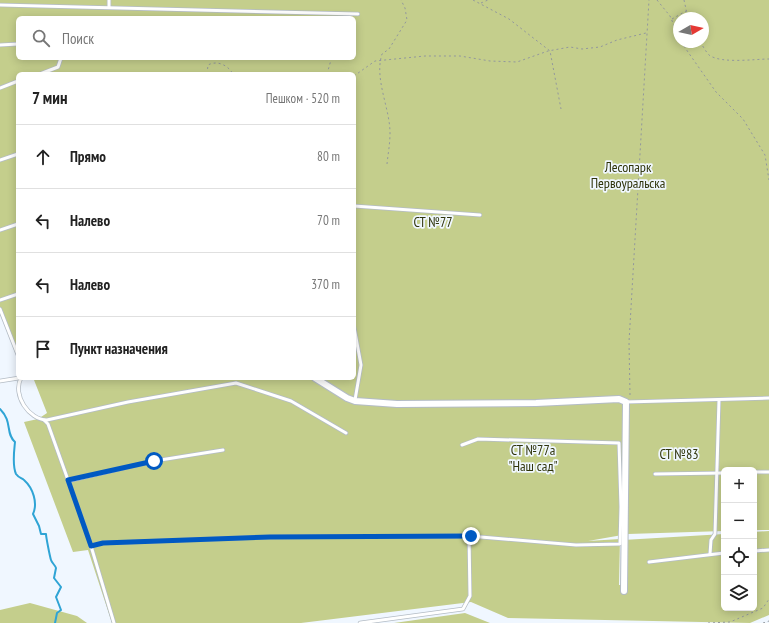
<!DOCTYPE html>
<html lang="ru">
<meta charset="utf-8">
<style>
:root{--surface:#fff;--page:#f2f2f2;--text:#222;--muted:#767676;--line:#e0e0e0}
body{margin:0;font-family:"PT Sans Narrow",sans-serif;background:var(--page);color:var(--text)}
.controls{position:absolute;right:12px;bottom:12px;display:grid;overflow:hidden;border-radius:6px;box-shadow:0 2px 10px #0003}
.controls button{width:36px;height:36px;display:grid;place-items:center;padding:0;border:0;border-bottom:1px solid var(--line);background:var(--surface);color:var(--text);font:20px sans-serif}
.compass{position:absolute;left:673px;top:12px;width:36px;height:36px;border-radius:50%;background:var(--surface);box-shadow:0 2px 10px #0003;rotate:81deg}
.stop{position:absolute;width:12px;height:12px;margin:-9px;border:3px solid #0059c2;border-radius:50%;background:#fff}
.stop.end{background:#0059c2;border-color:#fff;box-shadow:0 1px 4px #0008}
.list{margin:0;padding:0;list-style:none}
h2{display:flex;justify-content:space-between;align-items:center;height:52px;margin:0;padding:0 16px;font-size:17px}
h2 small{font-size:13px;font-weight:400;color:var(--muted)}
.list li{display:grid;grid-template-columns:26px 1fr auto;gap:12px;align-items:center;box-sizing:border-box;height:64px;padding:0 16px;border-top:1px solid var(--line)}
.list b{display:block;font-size:15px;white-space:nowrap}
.list em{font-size:13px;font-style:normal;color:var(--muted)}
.icon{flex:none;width:22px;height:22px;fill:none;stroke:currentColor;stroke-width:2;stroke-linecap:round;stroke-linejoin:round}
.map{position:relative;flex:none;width:769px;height:623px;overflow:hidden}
.search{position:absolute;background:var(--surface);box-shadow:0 2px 10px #0003;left:16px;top:16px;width:340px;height:44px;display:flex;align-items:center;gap:10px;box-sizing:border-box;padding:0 14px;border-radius:6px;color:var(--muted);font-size:15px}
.panel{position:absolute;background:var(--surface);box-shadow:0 2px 10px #0003;left:16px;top:72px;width:340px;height:308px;border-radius:6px}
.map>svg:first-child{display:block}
.green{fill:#c4ce8c;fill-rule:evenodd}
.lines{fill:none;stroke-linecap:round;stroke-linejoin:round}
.stream{stroke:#2fa4d5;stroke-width:2}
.lane-casing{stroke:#b4bcc5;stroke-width:4.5}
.street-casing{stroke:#b4bcc5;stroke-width:8}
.path{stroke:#92979d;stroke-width:1;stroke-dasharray:2 3;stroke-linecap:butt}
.lane{stroke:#fff;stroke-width:3}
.street{stroke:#fff;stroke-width:6}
.route{stroke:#0059c2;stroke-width:5}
.labels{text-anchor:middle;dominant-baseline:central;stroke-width:3.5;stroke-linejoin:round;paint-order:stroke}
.park-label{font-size:14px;fill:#2f340a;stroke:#f0f7ff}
</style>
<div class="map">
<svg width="769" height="623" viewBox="0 0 769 623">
<rect width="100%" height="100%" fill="#f0f7ff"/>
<g class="green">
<path d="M0 0H769V530H754V470H724V531L628 534 588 541 620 539 619 585H622L623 540 724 534V608H754V532L769 531V615L750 623 508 618 471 602 301 623H112L88 550 73 552 24 422 38 419 47 413 34 380 38 378H354V74H18V357L0 313ZM18 18H354V58H18ZM679 18H703V42H679Z"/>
<polygon points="30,603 77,616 87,623 0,623 0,610"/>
<polygon points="465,613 490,623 394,623"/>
</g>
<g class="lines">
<path class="stream" d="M0 409C13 422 5 433 15 442 14 452 12 465 16 474 18 477 21 478 24 480 33 488 38 503 33 514L39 526 41 534H46C46 537 50 557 51 560 52 563 55 565 56 568L54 578 61 587 56 597 61 610 57 613 55 623"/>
<defs>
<g id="lane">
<polyline points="109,0 109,7"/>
<polyline points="0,5 358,14"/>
<polyline points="0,45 18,44"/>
<polyline points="40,74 58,67 61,58"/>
<polyline points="0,88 18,81"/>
<polyline points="0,160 18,154"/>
<polyline points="354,206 480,215"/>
<polyline points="0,230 18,224"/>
<polyline points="0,300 18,294"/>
<polyline points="0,309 18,355"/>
<polyline points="354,327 361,365 355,400"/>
<path d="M21 378C12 395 29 420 47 420L128 402 236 383 291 401 346 433"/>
<polyline points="0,381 19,378"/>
<polyline points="626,402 769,398"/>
<polyline points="44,420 48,424 88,536 114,623"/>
<polyline points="754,472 769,472"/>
<polyline points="655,474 724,473"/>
<polyline points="68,481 154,461 223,450"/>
<polyline points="91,546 103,543 270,537 469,536 576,545 620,544 621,507 619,443 478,439 462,445"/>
<polyline points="754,551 769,550"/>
<polyline points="710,554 711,540 715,534 719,400"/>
<polyline points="649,562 724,553"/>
<polyline points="360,623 463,609 470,596 469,536"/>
</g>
<polyline id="street" points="315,378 347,398 355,401 397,404 536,403 619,399 626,402 624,591"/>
</defs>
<use href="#lane" class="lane-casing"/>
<use href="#street" class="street-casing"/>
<g class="path">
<polyline points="473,0 509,19 550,51 561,109"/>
<polyline points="657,0 670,16 679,37"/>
<polyline points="684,0 688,18"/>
<polyline points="481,3 488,0"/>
<polyline points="672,19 686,11"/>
<polyline points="681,42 716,92 743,119 765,155 769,180"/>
<path d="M700 42C703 46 706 52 709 55 721 64 755 59 769 59"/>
<path d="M207 74 208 65C217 60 228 65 233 74"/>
<polyline points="327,74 331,60"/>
<polyline points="354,76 375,61 425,56 460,56 490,61 517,62 548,51 570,47 582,49 600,47 617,40 646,33"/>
<path d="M387 164C388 154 390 144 390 133 390 108 374 79 382 54L389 49 407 20 405 8 401 0"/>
<polyline points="630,395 629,342 649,0"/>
<polyline points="708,623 730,622 763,608 769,599"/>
<polyline points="763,623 769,621"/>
</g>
<use href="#lane" class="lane"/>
<use href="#street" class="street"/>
</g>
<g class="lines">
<polyline class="route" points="154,461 68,480 91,546 103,543 270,537 471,536"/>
</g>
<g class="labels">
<g class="park-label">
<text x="628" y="167">Лесопарк<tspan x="628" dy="16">Первоуральска</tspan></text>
<text x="433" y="222">СТ №77</text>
<text x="533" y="450">СТ №77а<tspan x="533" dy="16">"Наш сад"</tspan></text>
<text x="679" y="454">СТ №83</text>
</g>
</g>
</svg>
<div class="controls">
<button>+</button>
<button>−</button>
<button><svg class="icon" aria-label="locate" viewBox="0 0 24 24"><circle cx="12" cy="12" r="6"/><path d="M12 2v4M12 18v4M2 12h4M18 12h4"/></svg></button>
<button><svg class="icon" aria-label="layers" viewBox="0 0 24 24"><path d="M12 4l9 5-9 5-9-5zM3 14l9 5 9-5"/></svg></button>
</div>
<svg class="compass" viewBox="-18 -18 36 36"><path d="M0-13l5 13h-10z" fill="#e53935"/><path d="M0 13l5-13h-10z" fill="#767676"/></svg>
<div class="stop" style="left:154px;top:461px"></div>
<div class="stop end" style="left:471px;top:536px"></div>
<div class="search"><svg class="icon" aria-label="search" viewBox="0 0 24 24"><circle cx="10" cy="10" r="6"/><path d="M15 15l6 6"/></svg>Поиск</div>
<section class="panel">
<h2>7 мин<small>Пешком · 520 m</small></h2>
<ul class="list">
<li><svg class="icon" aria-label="ahead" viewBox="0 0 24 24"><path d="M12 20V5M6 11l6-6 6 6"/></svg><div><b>Прямо</b></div><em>80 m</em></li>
<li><svg class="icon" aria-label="left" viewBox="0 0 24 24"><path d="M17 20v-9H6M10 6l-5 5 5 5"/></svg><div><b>Налево</b></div><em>70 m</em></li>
<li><svg class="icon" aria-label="left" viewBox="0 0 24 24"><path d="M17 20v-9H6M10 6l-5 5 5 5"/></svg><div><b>Налево</b></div><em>370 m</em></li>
<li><svg class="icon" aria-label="arrive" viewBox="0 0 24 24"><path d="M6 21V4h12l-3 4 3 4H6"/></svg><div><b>Пункт назначения</b></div></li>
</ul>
</section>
</div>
